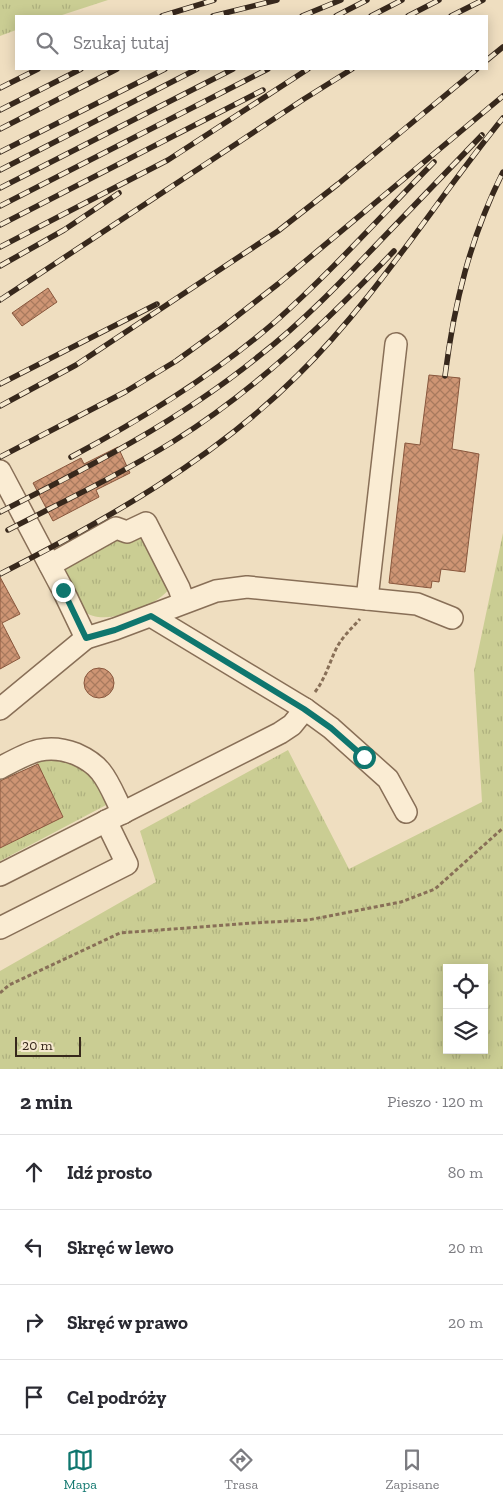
<!DOCTYPE html>
<html lang="pl">
<meta charset="utf-8">
<style>
:root{--surface:#fff;--page:#f2f2f3;--text:#2b2b33;--muted:#7c7c81;--line:#e1e1e2;--accent:#0f766e}
body{margin:0;font-family:"Zilla Slab",serif;background:var(--page);color:var(--text)}
.controls{position:absolute;right:15px;bottom:15px;display:grid;overflow:hidden;border-radius:0px;box-shadow:0 2px 12px #0003}
.controls button{width:45px;height:45px;display:grid;place-items:center;padding:0;border:0;border-bottom:1px solid var(--line);background:var(--surface);color:var(--text);font:25px sans-serif}
.scale{position:absolute;left:15px;bottom:12px;width:66px;box-sizing:border-box;padding-left:5px;border:2px solid #37281c;border-top:0;font-size:14px;line-height:18px;white-space:nowrap;color:#37281c;-webkit-text-stroke:4px #f6e9cf;paint-order:stroke}
.stop{position:absolute;width:15px;height:15px;margin:-11px;border:4px solid #0f766e;border-radius:50%;background:#fff}
.stop.end{background:#0f766e;border-color:#fff;box-shadow:0 1px 5px #0008}
.list{margin:0;padding:0;list-style:none}
h2{display:flex;justify-content:space-between;align-items:center;height:65px;margin:0;padding:0 20px;font-size:21px}
h2 small{font-size:16px;font-weight:400;color:var(--muted)}
.list li{display:grid;grid-template-columns:32px 1fr auto;gap:15px;align-items:center;box-sizing:border-box;height:75px;padding:0 20px;border-top:1px solid var(--line)}
.list b{display:block;font-size:19px;white-space:nowrap}
.list em{font-size:16px;font-style:normal;color:var(--muted)}
.icon{flex:none;width:28px;height:28px;fill:none;stroke:currentColor;stroke-width:2;stroke-linecap:round;stroke-linejoin:round}
.map{position:relative;flex:none;width:503px;height:1069px;overflow:hidden}
.search{position:absolute;background:var(--surface);box-shadow:0 2px 12px #0003;left:15px;right:15px;top:15px;height:55px;display:flex;align-items:center;gap:12px;box-sizing:border-box;padding:0 18px;border-radius:0px;color:var(--muted);font-size:19px}
.sheet{height:365px;background:var(--surface)}
nav{display:flex;justify-content:space-around;align-items:center;box-sizing:border-box;height:70px;border-top:1px solid var(--line);background:var(--surface);font-size:14px;color:var(--muted)}
nav a{display:grid;justify-items:center;gap:2px}
nav .on{color:var(--accent)}
.map>svg:first-child{display:block}
.grass{fill:url(#grass-tufts);fill-rule:evenodd}
.building{fill:url(#building-cross-hatch);stroke:#88563c}
.lines{fill:none;stroke-linecap:round;stroke-linejoin:round}
.minor-casing{stroke:#886f57;stroke-width:24}
.path{stroke:#886f57;stroke-width:3;stroke-dasharray:4 2.5;stroke-linecap:butt}
.minor{stroke:#faecd3;stroke-width:21}
.rail-casing{stroke:#37281c;stroke-width:5.5}
.rail{stroke:#f6e9cf;stroke-width:4;stroke-dasharray:11;stroke-linecap:butt}
.route{stroke:#0f766e;stroke-width:6}
</style>
<div class="map">
<svg width="503" height="1069" viewBox="0 0 503 1069">
<defs>
<pattern id="grass-tufts" width="24" height="20" patternUnits="userSpaceOnUse" patternTransform="scale(1.25)"><rect width="24" height="20" fill="#cacd93"/><path d="M3 7l-1-3M5 7V3M7 7l1-3M15 17l-1-3M17 17v-4M19 17l1-3" fill="none" stroke="#aeb07e"/></pattern>
<pattern id="building-cross-hatch" width="8" height="8" patternUnits="userSpaceOnUse" patternTransform="scale(1.25)"><rect width="8" height="8" fill="#ce9574"/><path d="M0 0l8 8M0 8l8-8" fill="none" stroke="#a87a5e"/></pattern>
</defs>
<rect width="100%" height="100%" fill="#efdec0"/>
<g class="grass">
<polygon points="0,0 108,0 59,16 16,16 16,30 0,36"/>
<path d="M503 533V1069H0V971L156 882 140 831 288 750 349 869 482 802 474 671ZM447 968H484V1050H447Z"/>
<path d="M144 535 169 589C156 607 102 628 84 611 79 607 76 597 72 591 67 582 64 576 64 566L122 536Z"/>
<polygon points="45,757 86,765 110,803 0,861 0,848 63,817 37,763 37,759"/>
</g>
<g class="building">
<polygon points="48,288 57,302 22,326 12,313"/>
<polygon points="429,375 460,378 452,449 479,454 465,572 441,569 439,582 432,581 431,588 389,583 405,443 420,445"/>
<polygon points="118,447 130,473 96,490 99,497 53,521 33,483 81,458 84,464"/>
<polygon points="0,577 20,614 2,623 20,658 0,669"/>
<circle cx="99" cy="683" r="15"/>
<polygon points="38,764 63,817 0,848 0,781"/>
</g>
<g class="lines">
<defs>
<g id="minor">
<polyline points="0,471 63,590 86,638 0,709"/>
<polyline points="50,565 116,528 127,532 146,523 179,588 184,602"/>
<polyline points="367,599 396,344"/>
<polyline points="151,616 305,709 331,728 388,779 406,812"/>
<polyline points="86,638 115,629 216,591 247,587 417,604 452,618"/>
<path d="M0 768C28 753 45 742 76 754 85 758 95 764 101 772 110 783 116 800 123 813"/>
<polyline points="0,875 280,733 292,725 305,709"/>
<polyline points="0,928 127,864 106,821"/>
</g>
</defs>
<use href="#minor" class="minor-casing"/>
<g class="path">
<path d="M315 692C325 679 329 664 336 649 342 637 351 629 360 619"/>
<polyline points="0,993 9,985 120,933 252,923 308,920 401,902 435,889 503,828"/>
</g>
<use href="#minor" class="minor"/>
<defs>
<g id="rail">
<polyline points="162,16 214,0"/>
<polyline points="213,16 277,0"/>
<polyline points="302,16 341,0"/>
<polyline points="336,16 367,0"/>
<polyline points="371,16 402,0"/>
<polyline points="408,16 439,0"/>
<polyline points="451,16 483,0"/>
<polyline points="487,60 503,47"/>
<polyline points="0,88 38,69"/>
<polyline points="0,110 81,69"/>
<polyline points="0,129 117,69"/>
<polyline points="0,152 165,69"/>
<polyline points="0,170 197,69"/>
<polyline points="0,188 233,69"/>
<polyline points="0,206 268,69"/>
<polyline points="0,225 263,90"/>
<polyline points="0,247 168,160 308,69"/>
<polyline points="0,266 64,230 119,193"/>
<polyline points="0,300 304,99 352,69"/>
<path d="M445 376C454 304 470 238 503 172"/>
<polyline points="0,384 157,304"/>
<polyline points="0,406 76,365 278,231 338,184 477,69"/>
<polyline points="0,457 125,392 176,361 223,327 278,284 503,96"/>
<path d="M71 457C144 418 214 375 276 321 332 271 382 215 434 162"/>
<path d="M0 512C91 466 179 421 259 356 303 322 342 281 380 241 414 206 448 170 482 135"/>
<path d="M8 530C64 501 121 474 174 441 257 389 327 321 394 251"/>
<path d="M0 574C106 520 213 460 298 375 376 298 434 203 503 118"/>
</g>
</defs>
<use href="#rail" class="rail-casing"/>
<use href="#rail" class="rail"/>
</g>
<g class="lines">
<polyline class="route" points="63,590 86,638 115,630 151,616 304,709 331,728 364,757"/>
</g>
</svg>
<div class="controls">
<button><svg class="icon" aria-label="locate" viewBox="0 0 24 24"><circle cx="12" cy="12" r="6"/><path d="M12 2v4M12 18v4M2 12h4M18 12h4"/></svg></button>
<button><svg class="icon" aria-label="layers" viewBox="0 0 24 24"><path d="M12 4l9 5-9 5-9-5zM3 14l9 5 9-5"/></svg></button>
</div>
<div class="scale">20 m</div>
<div class="stop" style="left:364px;top:757px"></div>
<div class="stop end" style="left:63px;top:590px"></div>
<div class="search"><svg class="icon" aria-label="search" viewBox="0 0 24 24"><circle cx="10" cy="10" r="6"/><path d="M15 15l6 6"/></svg>Szukaj tutaj</div>
</div>
<section class="sheet">
<h2>2 min<small>Pieszo · 120 m</small></h2>
<ul class="list">
<li><svg class="icon" aria-label="ahead" viewBox="0 0 24 24"><path d="M12 20V5M6 11l6-6 6 6"/></svg><div><b>Idź prosto</b></div><em>80 m</em></li>
<li><svg class="icon" aria-label="left" viewBox="0 0 24 24"><path d="M17 20v-9H6M10 6l-5 5 5 5"/></svg><div><b>Skręć w lewo</b></div><em>20 m</em></li>
<li><svg class="icon" aria-label="right" viewBox="0 0 24 24"><path d="M7 20v-9h11M14 6l5 5-5 5"/></svg><div><b>Skręć w prawo</b></div><em>20 m</em></li>
<li><svg class="icon" aria-label="arrive" viewBox="0 0 24 24"><path d="M6 21V4h12l-3 4 3 4H6"/></svg><div><b>Cel podróży</b></div></li>
</ul>
</section>
<nav>
<a class="on"><svg class="icon" aria-label="map" viewBox="0 0 24 24"><path d="M3 6l6-2 6 2 6-2v14l-6 2-6-2-6 2zM9 4v14M15 6v14"/></svg>Mapa</a>
<a><svg class="icon" aria-label="directions" viewBox="0 0 24 24"><path d="M12 3l9 9-9 9-9-9zM9 14v-3h6M13 9l2 2-2 2"/></svg>Trasa</a>
<a><svg class="icon" aria-label="saved" viewBox="0 0 24 24"><path d="M7 4h10v16l-5-4-5 4z"/></svg>Zapisane</a>
</nav>
